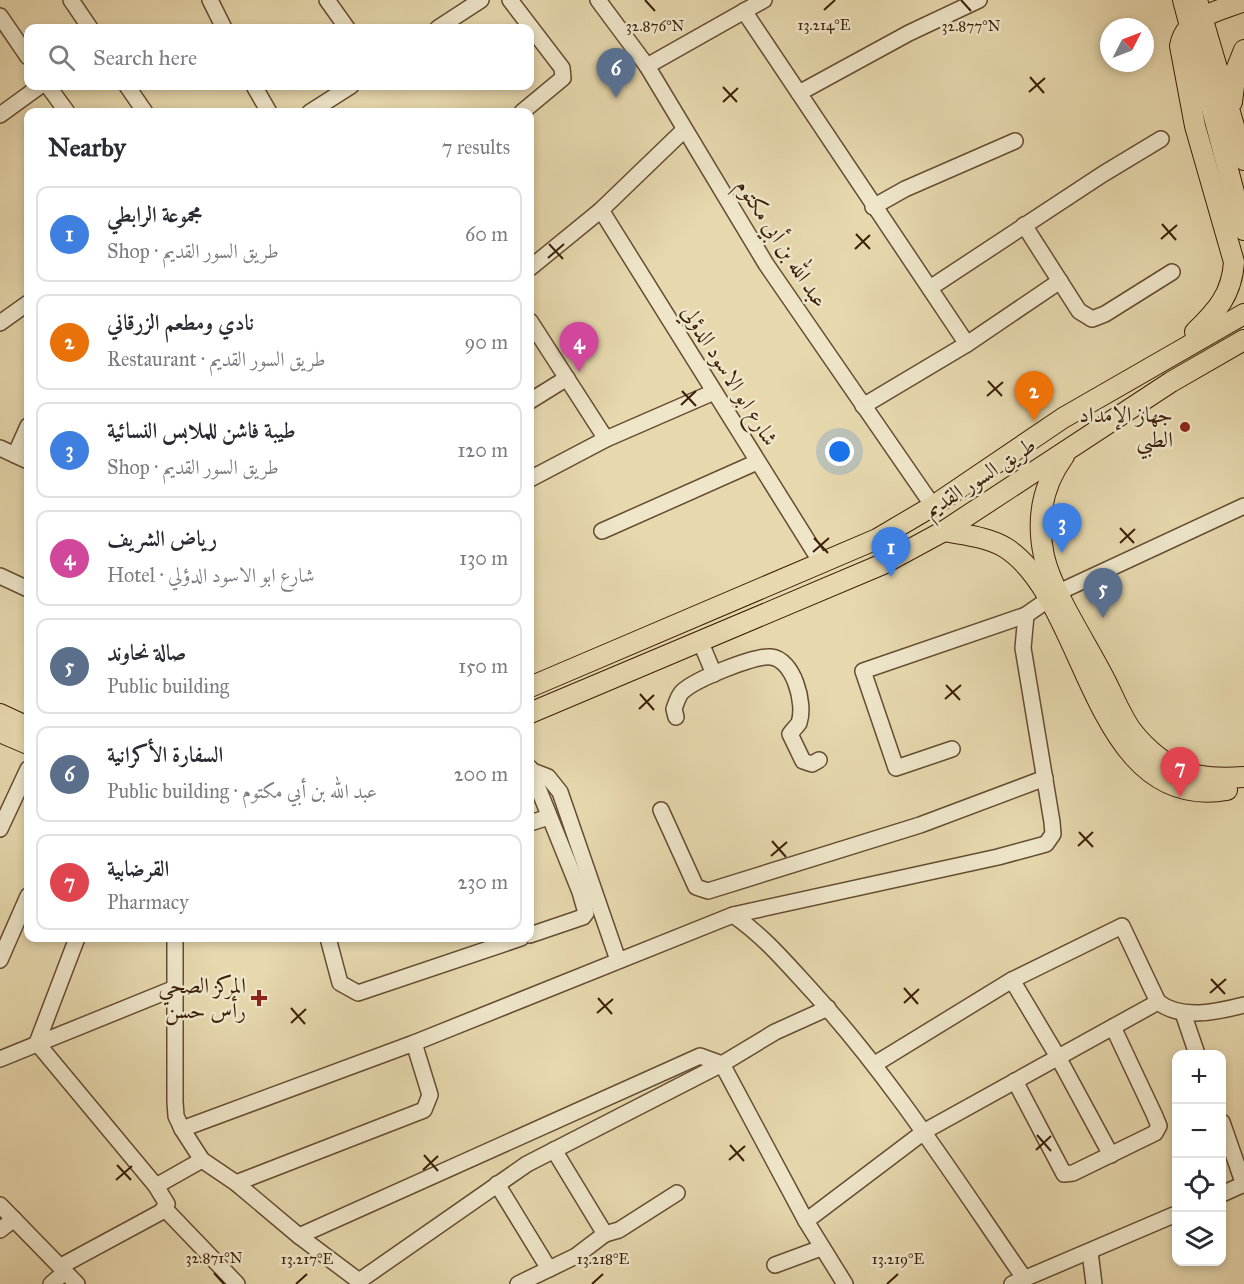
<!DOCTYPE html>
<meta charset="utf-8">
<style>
:root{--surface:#fff;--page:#f2f2f3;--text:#2b2b33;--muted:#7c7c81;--line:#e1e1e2;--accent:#7c3aed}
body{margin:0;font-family:"IM FELL Great Primer",Amiri,serif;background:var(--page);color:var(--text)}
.controls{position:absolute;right:18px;bottom:18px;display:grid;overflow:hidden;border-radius:12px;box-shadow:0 3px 9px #0003}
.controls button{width:54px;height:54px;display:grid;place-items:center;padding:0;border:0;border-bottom:2px solid var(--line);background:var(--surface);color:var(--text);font:30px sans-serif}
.compass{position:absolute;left:1100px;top:18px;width:54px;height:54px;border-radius:50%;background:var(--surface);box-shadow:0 3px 9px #0003;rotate:48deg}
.you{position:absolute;left:840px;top:452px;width:21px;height:21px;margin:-15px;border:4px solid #fff;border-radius:50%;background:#1a73e8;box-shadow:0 0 0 9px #1a73e833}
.badge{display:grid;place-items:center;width:39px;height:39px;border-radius:50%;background:var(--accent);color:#fff;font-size:20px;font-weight:700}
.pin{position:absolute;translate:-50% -50px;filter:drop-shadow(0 2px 3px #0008)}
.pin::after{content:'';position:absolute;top:32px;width:21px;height:18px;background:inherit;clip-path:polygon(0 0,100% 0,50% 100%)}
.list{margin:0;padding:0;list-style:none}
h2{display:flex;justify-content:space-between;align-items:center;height:78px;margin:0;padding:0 24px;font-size:26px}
h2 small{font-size:20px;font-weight:400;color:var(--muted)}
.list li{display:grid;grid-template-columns:39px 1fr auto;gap:18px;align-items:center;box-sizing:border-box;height:96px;margin:0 12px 12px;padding:0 12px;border:2px solid var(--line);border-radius:12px}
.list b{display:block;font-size:22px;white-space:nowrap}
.list p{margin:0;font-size:20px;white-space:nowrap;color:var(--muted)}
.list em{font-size:20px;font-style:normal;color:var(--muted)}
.icon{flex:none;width:33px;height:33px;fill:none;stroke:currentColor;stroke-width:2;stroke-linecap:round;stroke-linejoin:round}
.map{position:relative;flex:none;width:1244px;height:1284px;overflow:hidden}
.search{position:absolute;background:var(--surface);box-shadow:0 3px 9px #0003;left:24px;top:24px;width:510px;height:66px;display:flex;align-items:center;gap:15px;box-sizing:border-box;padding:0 21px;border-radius:12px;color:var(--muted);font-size:22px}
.panel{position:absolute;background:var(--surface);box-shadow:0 3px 9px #0003;left:24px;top:108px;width:510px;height:834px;border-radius:12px}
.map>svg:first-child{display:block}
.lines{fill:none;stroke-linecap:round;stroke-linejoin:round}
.minor-casing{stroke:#654c31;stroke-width:18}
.major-casing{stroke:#3a1e07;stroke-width:22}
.minor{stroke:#efe6ca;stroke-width:15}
.major{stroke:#e7d8ae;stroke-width:20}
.ticks{fill:none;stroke:#3a1e07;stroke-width:2}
.poi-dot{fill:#8f2418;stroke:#efe6ca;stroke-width:2}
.labels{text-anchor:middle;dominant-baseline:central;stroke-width:5;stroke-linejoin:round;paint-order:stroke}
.street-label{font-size:22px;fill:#3a1e07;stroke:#efe6ca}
.poi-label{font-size:22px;fill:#3a1e07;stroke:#efe6ca;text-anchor:end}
.ticks-label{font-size:15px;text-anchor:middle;fill:#3a1e07;stroke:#efe6ca;stroke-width:5;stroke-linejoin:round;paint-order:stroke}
</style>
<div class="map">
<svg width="1244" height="1284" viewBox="0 0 1244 1284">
<rect width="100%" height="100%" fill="#e7d8ae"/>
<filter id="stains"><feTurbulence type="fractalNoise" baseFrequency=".00333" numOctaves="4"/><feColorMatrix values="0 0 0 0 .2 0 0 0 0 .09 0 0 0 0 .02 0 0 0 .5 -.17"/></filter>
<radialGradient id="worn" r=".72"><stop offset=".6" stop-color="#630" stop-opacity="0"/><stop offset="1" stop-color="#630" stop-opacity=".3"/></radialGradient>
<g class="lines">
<defs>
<g id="minor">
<polyline points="71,0 90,28"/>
<polyline points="210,0 224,28"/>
<polyline points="327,0 347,28"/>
<polyline points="510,0 562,68 563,78 522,112"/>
<polyline points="598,0 647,66 766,264 933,506"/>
<polyline points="744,11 967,344"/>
<polyline points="0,16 28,57"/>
<polyline points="438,28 481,0"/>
<polyline points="647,66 764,0"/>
<polyline points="48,86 67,112"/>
<polyline points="127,86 145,112"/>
<polyline points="254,86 269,112"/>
<polyline points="799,93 909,33 979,0"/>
<polyline points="310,112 351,86"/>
<polyline points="0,115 40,86"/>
<polyline points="873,207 905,189 1015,141"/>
<polyline points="601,210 822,564"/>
<polyline points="1024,225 1079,311 1092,319 1105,314 1172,272"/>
<polyline points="530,268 601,210 684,130"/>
<polyline points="930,288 1103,174 1161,139"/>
<polyline points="530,321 606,439"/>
<polyline points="0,323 28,303"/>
<polyline points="530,401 567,378"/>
<polyline points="863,406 967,344 1060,281"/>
<polyline points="0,448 28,461"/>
<polyline points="15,455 28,426"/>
<polyline points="530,479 606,439 714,392"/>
<polyline points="602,531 757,462"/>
<polyline points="0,576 28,589"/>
<polyline points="701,643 714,674"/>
<path d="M676 717 674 709C676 704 678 696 682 692 694 680 754 655 771 657 793 659 806 703 799 723 797 726 793 730 790 734L803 761 812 764 819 760"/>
<polyline points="952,749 896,768 863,671 1026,615"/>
<polyline points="530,768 580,892 586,913 583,917 530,935"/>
<polyline points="530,770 548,777 560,792 618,960"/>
<polyline points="661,810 696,887 708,891 920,825 1045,778"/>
<polyline points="530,823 549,817"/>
<polyline points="0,829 28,769"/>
<path d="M733 915C764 936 787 964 812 991 893 1080 956 1180 1024 1278"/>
<polyline points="77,938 37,1043 156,1186 202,1160"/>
<polyline points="175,938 175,1102 176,1116 182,1129 202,1160 236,1183 299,1236 359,1281 527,1164 722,1064 775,1032 828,1008"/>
<polyline points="328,938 340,983 358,993 521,938"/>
<polyline points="0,960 28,896"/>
<path d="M1158 1002C1181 1020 1217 1012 1244 1005"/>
<polyline points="1183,1013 1197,1054"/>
<polyline points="0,1059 175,988"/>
<polyline points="875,1064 1012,980 1058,1057 1111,1155"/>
<polyline points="1015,1081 1064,1174 1073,1173 1155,1133 1159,1126 1154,1114 1113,1027"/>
<polyline points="1222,1122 1244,1185"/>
<polyline points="182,1129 414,1043 733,915 998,857 1046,844 1053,834 1052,822 1023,648 1026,615 1059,592 1244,506"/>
<polyline points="554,1150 605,1234 619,1230 677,1193"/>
<polyline points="236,1183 424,1110 430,1095 414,1043"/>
<polyline points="497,1184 549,1269"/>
<polyline points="1222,1194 1244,1184"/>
<polyline points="0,1205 77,1284"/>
<polyline points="165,1209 237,1284"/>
<polyline points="806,1221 845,1284"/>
<polyline points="0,1230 14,1219"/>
<polyline points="299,1236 700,1056 722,1064 806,1221 925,1131 1158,1002 1122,926 1012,980"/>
<polyline points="1090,1252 1094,1284"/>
<polyline points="775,1265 821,1248"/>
<polyline points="61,1266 161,1212 167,1204 156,1186"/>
<polyline points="51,1284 65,1272"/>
<polyline points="518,1284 576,1256 605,1234"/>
<polyline points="1012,1284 1176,1214"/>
</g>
<g id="major">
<polyline points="1183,0 1244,230"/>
<polyline points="1197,0 1244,160"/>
<polyline points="1232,102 1236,70 1244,50"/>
<path d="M1195 332C1217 311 1232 294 1234 262L1195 126 1180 46C1185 16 1220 11 1244 1"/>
<path d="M1064 456C1042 486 1036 519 1044 556 1052 592 1087 644 1104 678 1113 695 1121 716 1132 731 1139 740 1149 750 1158 757 1183 778 1213 779 1244 777"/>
<path d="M944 531C964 535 989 537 1006 548 1089 602 1091 813 1227 790"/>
<polyline points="530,687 877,539 933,506 1063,418 1244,314"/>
<polyline points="530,713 883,564 944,531 1171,382 1244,340"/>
<polyline points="0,714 28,727"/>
<polyline points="0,732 28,744"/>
</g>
</defs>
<use href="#minor" class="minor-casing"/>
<use href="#major" class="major-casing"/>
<use href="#minor" class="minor"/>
<use href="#major" class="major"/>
</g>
<path class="ticks" d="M645 0 655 11M961 0 971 11M824 10 835 0M1030 77 1044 93M723 87 737 102M1029 92 1045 78M723 102 738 88M1162 224 1176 240M856 234 870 249M1161 239 1177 225M549 244 563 259M855 249 870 235M548 258 564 244M988 381 1002 396M682 391 696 406M987 396 1003 382M681 405 696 391M1120 528 1134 543M814 538 828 553M1120 543 1135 529M813 552 829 538M946 685 960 700M640 694 654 710M945 699 961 685M639 709 654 695M1079 832 1093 847M772 841 786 857M1078 846 1093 832M771 856 787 842M1211 979 1225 994M904 988 918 1004M1210 993 1226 979M598 998 612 1014M904 1003 919 989M291 1008 305 1024M597 1013 613 999M291 1023 306 1009M1037 1135 1051 1151M730 1145 744 1161M1036 1150 1051 1136M424 1155 438 1171M729 1160 745 1146M117 1165 131 1180M423 1170 438 1156M116 1180 132 1166M214 1273 224 1284M296 1284 307 1274M592 1284 603 1274M887 1284 898 1274"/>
<g class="poi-dot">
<circle cx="1185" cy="427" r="6"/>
<path d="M256 989h6v6h6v6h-6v6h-6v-6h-6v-6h6z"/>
</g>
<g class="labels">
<g class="street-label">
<text transform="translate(782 243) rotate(57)">عبد الله بن أبي مكتوم</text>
<text transform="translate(730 375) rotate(58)">شارع ابو الاسود الدؤلي</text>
<text transform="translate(980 477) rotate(-33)">طريق السور القديم</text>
</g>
<g class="poi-label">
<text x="1173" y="414">جهاز الإمداد<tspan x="1173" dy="25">الطبي</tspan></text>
<text x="246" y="985">المركز الصحي<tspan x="246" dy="25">رأس حسن</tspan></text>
</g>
</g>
<g class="ticks-label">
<text x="824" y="30">13.214°E</text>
<text x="655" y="31">32.876°N</text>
<text x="971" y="31">32.877°N</text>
<text x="214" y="1263">32.871°N</text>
<text x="307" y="1264">13.217°E</text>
<text x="603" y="1264">13.218°E</text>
<text x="898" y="1264">13.219°E</text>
</g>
<rect width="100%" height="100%" filter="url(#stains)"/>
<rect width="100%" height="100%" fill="url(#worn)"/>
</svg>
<div class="controls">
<button>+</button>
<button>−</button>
<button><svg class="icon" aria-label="locate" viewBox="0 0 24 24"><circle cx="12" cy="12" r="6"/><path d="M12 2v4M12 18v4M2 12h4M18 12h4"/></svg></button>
<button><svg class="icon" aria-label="layers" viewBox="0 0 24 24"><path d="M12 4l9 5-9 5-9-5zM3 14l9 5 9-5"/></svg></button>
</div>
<svg class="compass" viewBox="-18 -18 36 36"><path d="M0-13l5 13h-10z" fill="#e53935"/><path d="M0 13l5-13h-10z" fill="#7c7c81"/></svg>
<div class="you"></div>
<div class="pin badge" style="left:891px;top:577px;background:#3f7fe0">1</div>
<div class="pin badge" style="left:1034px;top:421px;background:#e8710a">2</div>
<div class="pin badge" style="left:1062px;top:553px;background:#3f7fe0">3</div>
<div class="pin badge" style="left:579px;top:372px;background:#d1479c">4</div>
<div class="pin badge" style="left:1103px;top:618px;background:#5c6f8a">5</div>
<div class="pin badge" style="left:616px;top:98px;background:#5c6f8a">6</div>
<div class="pin badge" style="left:1180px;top:797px;background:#e0444e">7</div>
<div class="search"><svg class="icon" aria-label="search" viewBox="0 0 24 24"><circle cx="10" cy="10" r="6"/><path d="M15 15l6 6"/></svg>Search here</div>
<section class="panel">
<h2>Nearby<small>7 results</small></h2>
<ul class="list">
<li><span class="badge" style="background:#3f7fe0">1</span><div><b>مجموعة الرابطي</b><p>Shop · طريق السور القديم</p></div><em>60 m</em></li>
<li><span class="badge" style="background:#e8710a">2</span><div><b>نادي ومطعم الزرقاني</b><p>Restaurant · طريق السور القديم</p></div><em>90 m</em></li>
<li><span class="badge" style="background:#3f7fe0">3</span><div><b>طيبة فاشن للملابس النسائية</b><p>Shop · طريق السور القديم</p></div><em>120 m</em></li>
<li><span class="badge" style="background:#d1479c">4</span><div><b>رياض الشريف</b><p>Hotel · شارع ابو الاسود الدؤلي</p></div><em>130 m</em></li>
<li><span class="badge" style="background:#5c6f8a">5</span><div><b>صالة نحاوند</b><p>Public building</p></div><em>150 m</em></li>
<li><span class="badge" style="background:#5c6f8a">6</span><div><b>السفارة الأكرانية</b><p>Public building · عبد الله بن أبي مكتوم</p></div><em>200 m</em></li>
<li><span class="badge" style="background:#e0444e">7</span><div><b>القرضابية</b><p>Pharmacy</p></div><em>230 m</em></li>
</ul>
</section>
</div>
